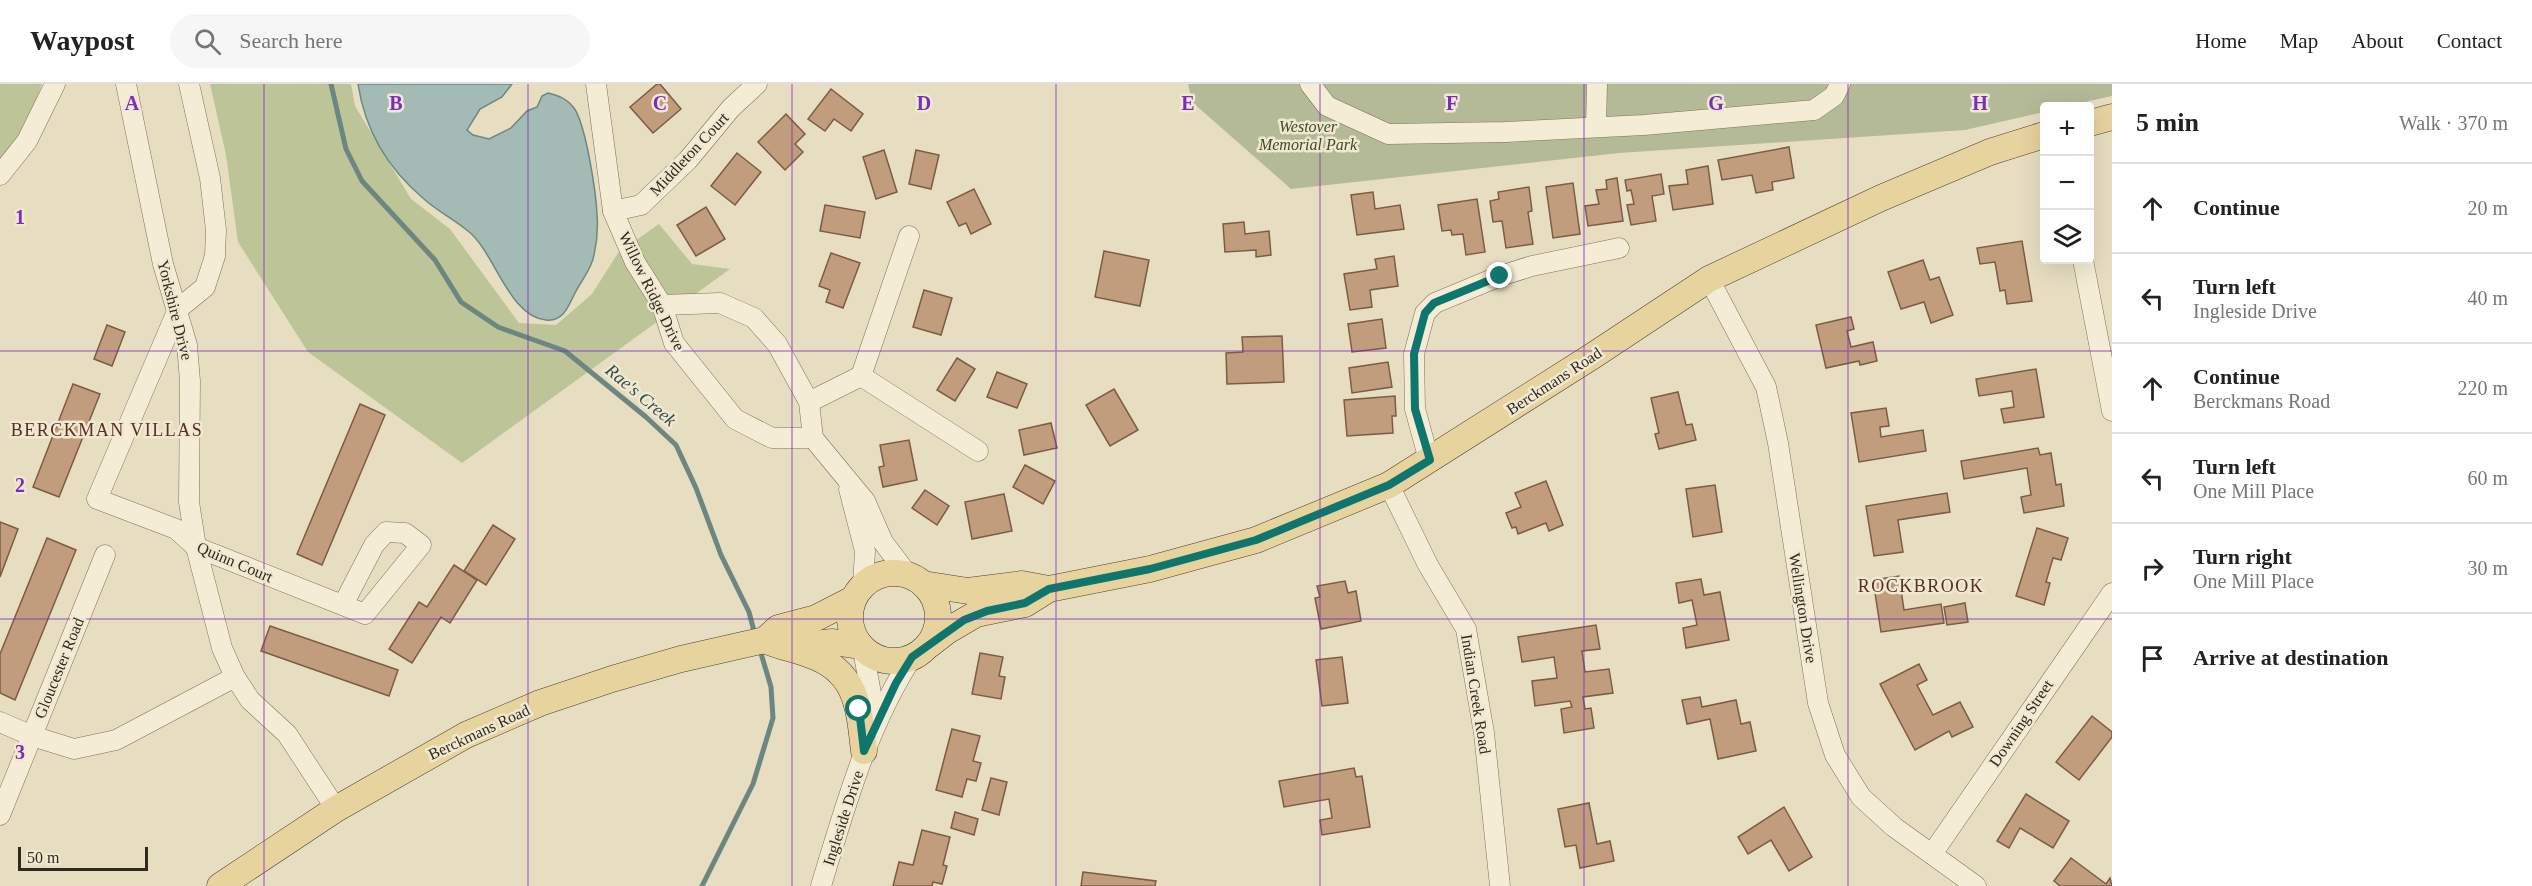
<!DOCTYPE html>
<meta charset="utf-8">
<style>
:root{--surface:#fff;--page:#f6f6f6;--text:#222;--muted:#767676;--line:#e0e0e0}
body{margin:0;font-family:Georgia,serif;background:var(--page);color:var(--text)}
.controls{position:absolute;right:18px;top:18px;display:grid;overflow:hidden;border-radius:6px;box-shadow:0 6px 24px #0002}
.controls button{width:54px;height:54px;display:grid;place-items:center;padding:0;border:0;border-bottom:2px solid var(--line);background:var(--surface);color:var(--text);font:30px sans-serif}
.scale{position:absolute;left:18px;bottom:15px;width:130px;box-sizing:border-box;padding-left:6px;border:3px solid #31281e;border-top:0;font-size:16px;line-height:21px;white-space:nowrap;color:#31281e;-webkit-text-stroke:4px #f0e8d1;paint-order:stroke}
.stop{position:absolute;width:18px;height:18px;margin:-14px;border:4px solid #0f766e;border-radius:50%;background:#fff}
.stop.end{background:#0f766e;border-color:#fff;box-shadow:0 2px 6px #0008}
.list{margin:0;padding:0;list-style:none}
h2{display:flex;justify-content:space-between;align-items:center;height:78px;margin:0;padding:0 24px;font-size:26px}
h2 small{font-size:20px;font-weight:400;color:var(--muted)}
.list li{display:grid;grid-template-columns:39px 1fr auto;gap:18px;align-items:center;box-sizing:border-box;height:90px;padding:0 24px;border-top:2px solid var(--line)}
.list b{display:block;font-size:22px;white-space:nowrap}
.list p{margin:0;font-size:20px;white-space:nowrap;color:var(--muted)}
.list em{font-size:20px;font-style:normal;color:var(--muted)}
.icon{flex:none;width:33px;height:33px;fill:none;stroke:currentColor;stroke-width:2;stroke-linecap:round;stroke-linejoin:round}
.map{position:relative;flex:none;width:2112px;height:802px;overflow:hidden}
header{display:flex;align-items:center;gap:36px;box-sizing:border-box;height:84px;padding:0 30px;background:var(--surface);border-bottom:2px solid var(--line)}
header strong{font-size:28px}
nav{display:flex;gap:33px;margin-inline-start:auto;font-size:21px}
.search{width:420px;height:54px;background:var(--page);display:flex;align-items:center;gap:15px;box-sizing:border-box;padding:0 21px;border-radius:33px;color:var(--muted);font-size:22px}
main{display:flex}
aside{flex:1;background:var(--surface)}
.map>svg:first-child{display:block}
.green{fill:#bdc498}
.cemetery{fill:#b4ba96}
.water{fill:#a4bbb5;stroke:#6c8782;stroke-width:1.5}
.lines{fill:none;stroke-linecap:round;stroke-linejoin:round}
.stream{stroke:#6c8782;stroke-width:5}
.building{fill:#c19c7d;stroke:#7b5c44;stroke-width:1.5}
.minor-casing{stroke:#7f705c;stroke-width:21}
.major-casing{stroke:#4d3f2f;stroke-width:27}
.minor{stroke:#f4ecd4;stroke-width:20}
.major{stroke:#e7d39e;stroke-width:26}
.route{stroke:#0f766e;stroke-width:8}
.grid{fill:none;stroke:#7b2cbf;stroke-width:1.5;stroke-opacity:0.55}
.labels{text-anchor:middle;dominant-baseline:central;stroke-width:5;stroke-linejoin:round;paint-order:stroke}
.park-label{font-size:16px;font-style:italic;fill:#404b27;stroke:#f0e8d1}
.street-label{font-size:16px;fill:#31281e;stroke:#f0e8d1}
.water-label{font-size:18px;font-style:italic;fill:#2f4f4e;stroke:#f0e8d1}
.neighbourhood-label{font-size:18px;letter-spacing:1.5px;fill:#583023;stroke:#f0e8d1}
.grid-label{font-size:20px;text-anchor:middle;font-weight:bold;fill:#7b2cbf;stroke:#f0e8d1;stroke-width:5;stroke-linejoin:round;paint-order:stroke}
</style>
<header>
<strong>Waypost</strong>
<div class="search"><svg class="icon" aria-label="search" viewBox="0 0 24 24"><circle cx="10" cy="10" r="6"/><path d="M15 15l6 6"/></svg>Search here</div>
<nav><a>Home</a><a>Map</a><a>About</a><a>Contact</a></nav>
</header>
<main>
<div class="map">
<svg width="2112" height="802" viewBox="0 0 2112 802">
<rect width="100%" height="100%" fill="#e7dec2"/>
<g class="green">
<path d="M0 0H42C33 27 21 56 0 76Z"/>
<polygon points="210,0 351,0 355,22 411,115 450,145 519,239 556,241 592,210 618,169 659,140 692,180 730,185 462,379 308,268 238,158 226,71"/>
</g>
<polygon class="cemetery" points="1188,0 2112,0 2112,12 2067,22 2044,22 2044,28 1965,46 1619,69 1291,105 1192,18"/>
<path class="water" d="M358 0H512L502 13 480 25 467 46 473 51 489 55 511 44 527 27 537 23 542 12 548 9C559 12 566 14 574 24 586 41 596 109 597 130 598 143 597 158 594 171 592 185 580 198 574 211 568 223 563 238 546 236 508 232 495 168 468 147 454 135 437 127 424 115 388 85 365 46 358 0Z"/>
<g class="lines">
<g class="stream">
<polyline points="331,0 346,65 362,97 435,176 461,218 498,243 565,267 646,333 676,361 696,404 721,471 749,528 755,551"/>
<polyline points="702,802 753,700 773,634 771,603 760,566"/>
</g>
</g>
<g class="building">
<polygon points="657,0 660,0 681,25 653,49 630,23"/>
<polygon points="831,5 863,30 851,47 834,35 825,47 808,35"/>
<polygon points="786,30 805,50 795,60 803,68 785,86 758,58"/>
<polygon points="1789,63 1794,94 1772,98 1773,106 1756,109 1752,91 1722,96 1718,76"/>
<polygon points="884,66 897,108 876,115 863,73"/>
<polygon points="916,66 939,71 931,105 909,100"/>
<polygon points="737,69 761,88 735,121 711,102"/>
<polygon points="1708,82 1713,120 1673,126 1669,102 1688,100 1686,86"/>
<polygon points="1661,90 1664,110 1652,112 1656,137 1631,141 1627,121 1634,120 1631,106 1627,107 1625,96"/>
<polygon points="1617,94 1623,137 1588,142 1585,122 1599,120 1596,106 1607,105 1606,96"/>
<polygon points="1573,99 1580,150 1553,154 1546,103"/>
<polygon points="1529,103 1532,127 1528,128 1533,160 1506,164 1502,137 1493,138 1490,117 1499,115 1498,108"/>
<polygon points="974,105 991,140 971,150 966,139 959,142 947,118"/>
<polygon points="1373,108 1375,125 1400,121 1404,145 1357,151 1351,111"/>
<polygon points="1477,115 1485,168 1466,171 1463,150 1452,151 1451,146 1442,147 1438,121"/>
<polygon points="825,121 865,128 860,154 820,147"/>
<polygon points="706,123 725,155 696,172 677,141"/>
<polygon points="1244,138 1245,150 1269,147 1271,171 1256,173 1256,166 1225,168 1223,140"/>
<polygon points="2022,157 2032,217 2007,220 2005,206 2000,207 1995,178 1980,180 1977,164"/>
<polygon points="1104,167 1149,176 1140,222 1095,213"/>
<polygon points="831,169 860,179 843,224 826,218 830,206 819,202"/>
<polygon points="1394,172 1398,202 1370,206 1372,223 1350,226 1344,190 1377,185 1375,175"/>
<polygon points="1923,176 1930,196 1939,193 1953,231 1931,239 1924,218 1901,225 1888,188"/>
<polygon points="924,206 952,214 941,251 913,243"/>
<polygon points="1851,233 1854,245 1847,247 1851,263 1873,258 1877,277 1860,281 1859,277 1826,284 1816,241"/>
<polygon points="1382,235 1386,264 1352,268 1348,240"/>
<polygon points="107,241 125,248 112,282 94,275"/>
<polygon points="1282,252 1284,298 1227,300 1226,269 1243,268 1242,253"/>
<polygon points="957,274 975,285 955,317 937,306"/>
<polygon points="1388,278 1392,303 1352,309 1349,284"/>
<polygon points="2036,285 2044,333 2004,339 2001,325 2014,323 2012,307 1979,312 1976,295"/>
<polygon points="997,288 1027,300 1017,324 987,313"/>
<polygon points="73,300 100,310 59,413 33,403"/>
<polygon points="1114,305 1138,346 1110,362 1086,321"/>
<polygon points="1678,308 1686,341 1692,340 1696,356 1659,365 1655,350 1659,349 1651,314"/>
<polygon points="1395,312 1396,332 1392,332 1393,349 1347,352 1344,316"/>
<polygon points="360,320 385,331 322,481 297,470"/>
<polygon points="1886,324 1889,342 1880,343 1881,353 1923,346 1926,367 1859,378 1851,329"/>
<polygon points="1051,339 1057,364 1024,371 1019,346"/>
<polygon points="909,356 917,396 883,403 879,383 884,382 880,361"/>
<polygon points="2038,364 2040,371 2051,369 2056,401 2061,400 2064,422 2024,429 2021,413 2031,411 2027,384 1964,395 1961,377"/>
<polygon points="1025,381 1055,397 1043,420 1013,403"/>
<polygon points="1546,397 1563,441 1549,447 1546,439 1518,450 1516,443 1512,444 1506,429 1521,423 1515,409"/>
<polygon points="1715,401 1722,448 1693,453 1686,405"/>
<polygon points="925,406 949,422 937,441 912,424"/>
<polygon points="1947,409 1950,428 1898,436 1903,468 1874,472 1866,422"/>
<polygon points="1004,410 1012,447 972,455 965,418"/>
<polygon points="0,438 18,445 0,493"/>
<polygon points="493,441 515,455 486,501 464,487"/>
<polygon points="2037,444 2068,454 2061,476 2053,474 2046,498 2050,499 2044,521 2016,512"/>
<polygon points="47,454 76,466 15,616 0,609 0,570"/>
<polygon points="454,481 477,496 450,539 441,533 412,579 389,565 419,518 427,523"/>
<polygon points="1899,492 1904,526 1941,520 1944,539 1881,548 1873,496"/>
<polygon points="1701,495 1704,511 1720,508 1729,556 1686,564 1683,544 1697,541 1692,516 1679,519 1676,499"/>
<polygon points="1345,497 1348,509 1356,507 1361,537 1321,545 1315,514 1320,513 1317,502"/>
<polygon points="1965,519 1968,538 1947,541 1944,523"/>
<polygon points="1596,541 1600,565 1582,567 1585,588 1609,585 1613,609 1583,613 1585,625 1591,624 1594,644 1564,649 1561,625 1572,623 1570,617 1535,622 1532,597 1557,594 1554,573 1522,578 1518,553"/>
<polygon points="270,542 398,586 389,612 261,567"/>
<polygon points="980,569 1003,573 999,592 1005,593 1001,615 972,610"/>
<polygon points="1342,573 1348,619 1322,622 1316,576"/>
<polygon points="1919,580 1927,596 1917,601 1933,631 1960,618 1973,643 1952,653 1949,647 1915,666 1880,600"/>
<polygon points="1700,613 1702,623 1736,616 1741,640 1750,638 1756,667 1718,675 1710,635 1687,640 1682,616"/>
<polygon points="2092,632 2112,648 2112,653 2079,696 2056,678"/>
<polygon points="952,645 980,652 973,677 981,679 976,697 967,695 962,713 936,706"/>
<polygon points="1354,684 1356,693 1362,692 1370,743 1322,751 1320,736 1332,734 1329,715 1284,723 1279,697"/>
<polygon points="991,694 1007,698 999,731 982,726"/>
<polygon points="2026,710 2069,737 2053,764 2020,744 2009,764 1997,757"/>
<polygon points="1589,719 1597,760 1610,757 1614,777 1580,784 1576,761 1565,763 1558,725"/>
<polygon points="1784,723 1812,773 1789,787 1771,756 1748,770 1738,753"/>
<polygon points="955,728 978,735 974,751 951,744"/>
<polygon points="922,746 950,753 943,781 947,782 942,800 933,798 932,802 893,802 899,778 913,781"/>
<polygon points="2071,774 2106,800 2110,794 2112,802 2060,802 2054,797"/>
<polygon points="1083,788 1156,797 1155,802 1081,802"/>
</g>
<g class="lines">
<defs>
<g id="minor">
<polyline points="126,0 163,180 187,261 190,297 189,418 196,463 222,564 235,593"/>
<polyline points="189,0 210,94 216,146 215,172 205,203 178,225 97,415 176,445 196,463 365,530 421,461 405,449 386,448 374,461 343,521"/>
<polyline points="596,0 613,127 635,178 662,221 674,259 735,335 772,354 813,354"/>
<polyline points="1310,0 1327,22 1388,50 1505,48 1644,41 1814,26 1834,12 1840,0"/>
<polyline points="1596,43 1597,0"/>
<polyline points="0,91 27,57 55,0"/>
<polyline points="613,127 641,121 688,76 731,24 757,0"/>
<polyline points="2083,176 2112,327"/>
<polyline points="1709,195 1766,303 1778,359 1818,619 1835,671 1861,713 1894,743 1976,802"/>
<polyline points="662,221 720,219 754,234 777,260 809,318 813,354"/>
<polyline points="861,292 909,152"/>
<polyline points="809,318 861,292 978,367"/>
<polyline points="813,354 865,417 883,458 908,491"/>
<polyline points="1429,376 1415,325 1414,270 1425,229 1435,219 1500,192 1532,182 1619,164"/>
<polyline points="1389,401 1428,481 1466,545 1484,649 1500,802"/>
<polyline points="849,405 865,467 863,501"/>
<polyline points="863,566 872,615 869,640"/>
<polyline points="0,638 32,652 74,665 116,656 235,593 250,616 287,650 336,725"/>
<polyline points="0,731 105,471"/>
<polyline points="1932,770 2112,509"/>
<path d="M821 802C845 723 867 643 912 573"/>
</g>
<g id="major">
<polyline points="2090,39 2112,33"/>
<circle cx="894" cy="533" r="44"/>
<polyline points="923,500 968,507 1022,500 1049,505"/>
<path d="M765 556C780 563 795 565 810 571 857 587 859 623 864 667"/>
<polyline points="929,561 947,547 976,530 1025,520 1049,505 1150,485 1256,456 1389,401 1591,273 1709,195 1881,114 1990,68 2044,51"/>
<polyline points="793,562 833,558 860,562"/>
<polyline points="220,802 336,725 466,651 540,619 612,595 681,575 765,556 778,544 816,534 853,515"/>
</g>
</defs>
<use href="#minor" class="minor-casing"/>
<use href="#major" class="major-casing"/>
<use href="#minor" class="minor"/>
<use href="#major" class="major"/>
</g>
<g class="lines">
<polyline class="route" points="859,625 864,667 896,599 912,573 964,536 987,527 1025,519 1049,505 1150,485 1256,456 1389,401 1430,376 1415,325 1414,270 1425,229 1434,219 1500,192"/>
</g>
<path class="grid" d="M264 0V802M528 0V802M792 0V802M1056 0V802M1320 0V802M1584 0V802M1848 0V802M0 267H2112M0 535H2112"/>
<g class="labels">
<g class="park-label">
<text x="1308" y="42">Westover<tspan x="1308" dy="18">Memorial Park</tspan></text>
</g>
<g class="street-label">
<text transform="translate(689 70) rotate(-47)">Middleton Court</text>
<text transform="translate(652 207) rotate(64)">Willow Ridge Drive</text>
<text transform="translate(175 226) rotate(76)">Yorkshire Drive</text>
<text transform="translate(1554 297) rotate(-33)">Berckmans Road</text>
<text transform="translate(235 478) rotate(23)">Quinn Court</text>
<text transform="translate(1803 524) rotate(81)">Wellington Drive</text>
<text transform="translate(59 584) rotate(-68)">Gloucester Road</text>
<text transform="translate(1476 610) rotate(81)">Indian Creek Road</text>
<text transform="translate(2021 639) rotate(-56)">Downing Street</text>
<text transform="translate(479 648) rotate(-25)">Berckmans Road</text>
<text transform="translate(843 734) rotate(-72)">Ingleside Drive</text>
</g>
<g class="water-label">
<text transform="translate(641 311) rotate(40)">Rae's Creek</text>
</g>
<g class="neighbourhood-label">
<text x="107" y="346">BERCKMAN VILLAS</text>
<text x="1921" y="502">ROCKBROOK</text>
</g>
</g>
<g class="grid-label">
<text x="132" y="26">A</text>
<text x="396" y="26">B</text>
<text x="660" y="26">C</text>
<text x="924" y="26">D</text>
<text x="1188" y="26">E</text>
<text x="1452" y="26">F</text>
<text x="1716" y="26">G</text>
<text x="1980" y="26">H</text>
<text x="20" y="140">1</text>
<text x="20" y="408">2</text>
<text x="20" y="675">3</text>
</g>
</svg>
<div class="controls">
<button>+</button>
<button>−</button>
<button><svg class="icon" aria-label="layers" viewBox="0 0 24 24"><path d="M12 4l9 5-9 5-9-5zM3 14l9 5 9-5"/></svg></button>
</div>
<div class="scale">50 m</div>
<div class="stop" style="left:859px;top:625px"></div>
<div class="stop end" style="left:1500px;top:192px"></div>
</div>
<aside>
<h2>5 min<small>Walk · 370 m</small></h2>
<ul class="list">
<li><svg class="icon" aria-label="ahead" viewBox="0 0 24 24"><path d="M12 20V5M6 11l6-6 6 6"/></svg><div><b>Continue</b></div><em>20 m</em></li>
<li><svg class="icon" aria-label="left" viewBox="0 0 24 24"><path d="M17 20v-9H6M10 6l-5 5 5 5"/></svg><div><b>Turn left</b><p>Ingleside Drive</p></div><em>40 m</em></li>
<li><svg class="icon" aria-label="ahead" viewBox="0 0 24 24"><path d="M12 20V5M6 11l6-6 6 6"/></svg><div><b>Continue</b><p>Berckmans Road</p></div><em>220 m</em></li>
<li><svg class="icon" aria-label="left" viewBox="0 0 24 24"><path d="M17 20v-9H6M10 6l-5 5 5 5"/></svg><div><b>Turn left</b><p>One Mill Place</p></div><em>60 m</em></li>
<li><svg class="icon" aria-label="right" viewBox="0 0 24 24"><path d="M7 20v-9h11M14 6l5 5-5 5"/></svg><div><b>Turn right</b><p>One Mill Place</p></div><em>30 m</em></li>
<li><svg class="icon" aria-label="arrive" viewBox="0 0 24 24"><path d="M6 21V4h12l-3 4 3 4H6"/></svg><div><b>Arrive at destination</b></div></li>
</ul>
</aside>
</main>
